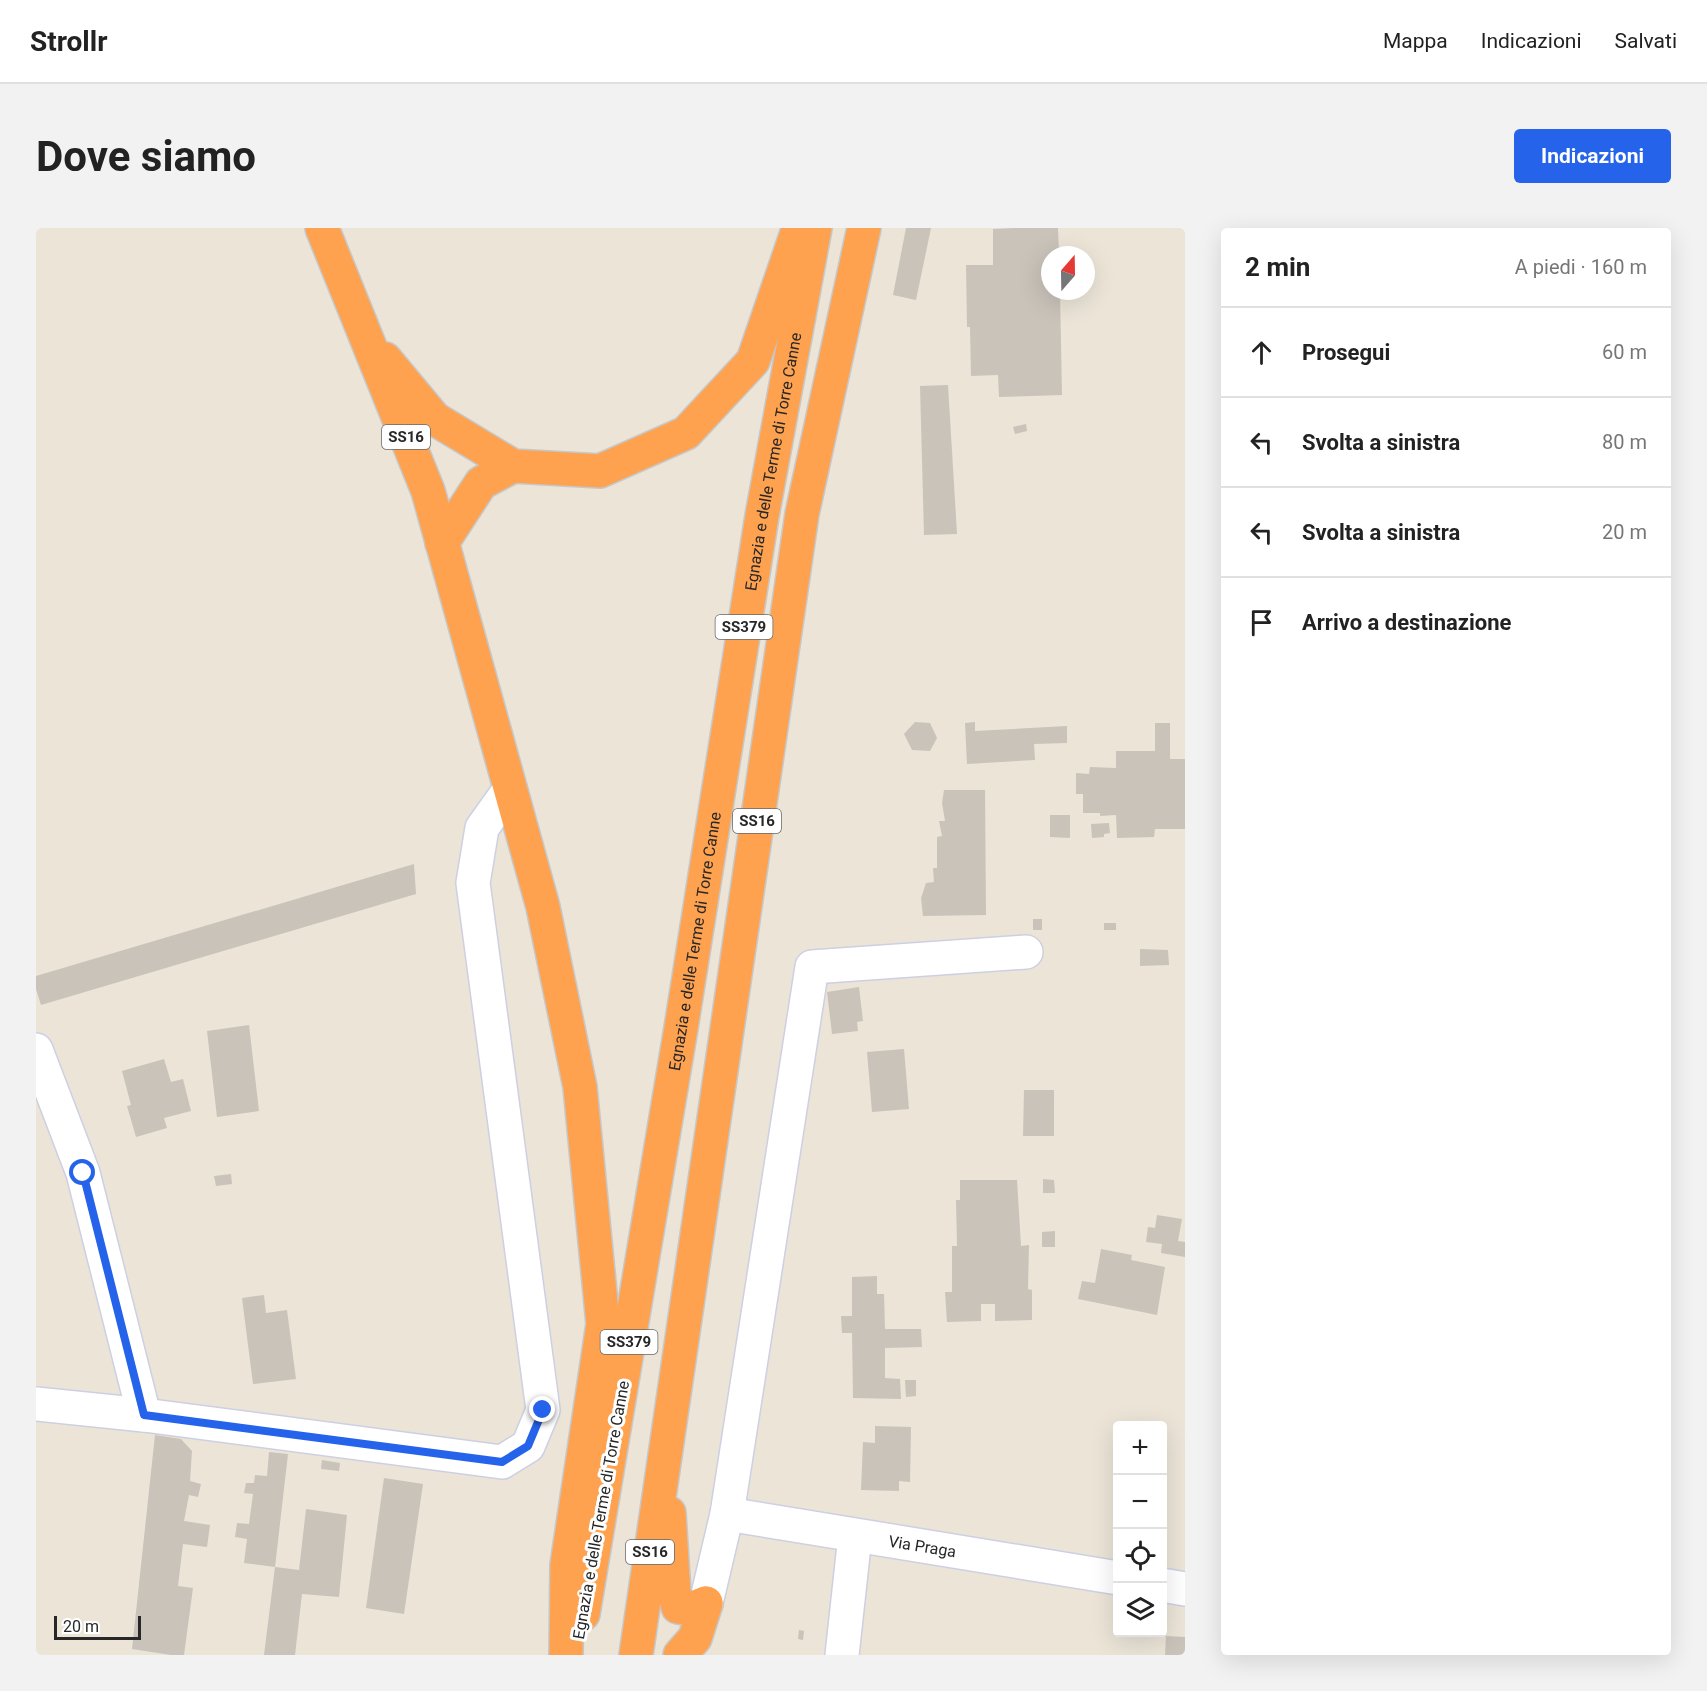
<!DOCTYPE html>
<html lang="it">
<meta charset="utf-8">
<style>
:root{--surface:#fff;--page:#f2f2f2;--text:#222;--muted:#767676;--line:#e0e0e0;--accent:#2563eb}
body{margin:0;font-family:Roboto,sans-serif;background:var(--page);color:var(--text)}
.controls{position:absolute;right:18px;bottom:18px;display:grid;overflow:hidden;border-radius:6px;box-shadow:0 6px 24px #0002}
.controls button{width:54px;height:54px;display:grid;place-items:center;padding:0;border:0;border-bottom:2px solid var(--line);background:var(--surface);color:var(--text);font:30px sans-serif}
.compass{position:absolute;left:1005px;top:18px;width:54px;height:54px;border-radius:50%;background:var(--surface);box-shadow:0 6px 24px #0002;rotate:20deg}
.scale{position:absolute;left:18px;bottom:15px;width:87px;box-sizing:border-box;padding-left:6px;border:3px solid #272727;border-top:0;font-size:16px;line-height:21px;white-space:nowrap;color:#272727;-webkit-text-stroke:4px #fff;paint-order:stroke}
.stop{position:absolute;width:18px;height:18px;margin:-14px;border:4px solid #2563eb;border-radius:50%;background:#fff}
.stop.end{background:#2563eb;border-color:#fff;box-shadow:0 2px 6px #0008}
.list{margin:0;padding:0;list-style:none}
h2{display:flex;justify-content:space-between;align-items:center;height:78px;margin:0;padding:0 24px;font-size:26px}
h2 small{font-size:20px;font-weight:400;color:var(--muted)}
.list li{display:grid;grid-template-columns:39px 1fr auto;gap:18px;align-items:center;box-sizing:border-box;height:90px;padding:0 24px;border-top:2px solid var(--line)}
.list b{display:block;font-size:22px;white-space:nowrap}
.list em{font-size:20px;font-style:normal;color:var(--muted)}
.icon{flex:none;width:33px;height:33px;fill:none;stroke:currentColor;stroke-width:2;stroke-linecap:round;stroke-linejoin:round}
.map{position:relative;flex:none;width:1149px;height:1427px;overflow:hidden;border-radius:6px}
header{display:flex;align-items:center;gap:36px;box-sizing:border-box;height:84px;padding:0 30px;background:var(--surface);border-bottom:2px solid var(--line)}
header strong{font-size:28px}
nav{display:flex;gap:33px;margin-inline-start:auto;font-size:21px}
.intro{display:flex;align-items:center;justify-content:space-between;box-sizing:border-box;height:144px;padding:0 36px}
h1{margin:0;font-size:42px}
.button{padding:15px 27px;border-radius:6px;background:var(--accent);color:#fff;font-size:21px;font-weight:700}
main{display:flex;gap:36px;padding:0 36px}
aside{flex:1;background:var(--surface);border-radius:6px;box-shadow:0 6px 24px #0002}
.map>svg:first-child{display:block}
.building{fill:#c9c3ba}
.lines{fill:none;stroke-linecap:round;stroke-linejoin:round}
.minor-casing{stroke:#cdd0e2;stroke-width:36}
.highway-casing{stroke:#c7c7c7;stroke-width:36}
.minor{stroke:#fff;stroke-width:33}
.highway{stroke:#ffa24f;stroke-width:33}
.route{stroke:#2563eb;stroke-width:8}
.labels{text-anchor:middle;dominant-baseline:central;stroke-width:6;stroke-linejoin:round;paint-order:stroke}
.shield{fill:#fff;stroke:#686868;stroke-width:1.5}
.shield-label{font-size:15px;font-weight:bold;fill:#272727}
.street-label{font-size:16px;fill:#272727;stroke:#fff}
</style>
<header>
<strong>Strollr</strong>
<nav><a>Mappa</a><a>Indicazioni</a><a>Salvati</a></nav>
</header>
<div class="intro"><h1>Dove siamo</h1><a class="button">Indicazioni</a></div>
<main>
<div class="map">
<svg width="1149" height="1427" viewBox="0 0 1149 1427">
<rect width="100%" height="100%" fill="#ebe4d7"/>
<g class="building">
<polygon points="870,0 895,0 880,72 857,67"/>
<polygon points="979,0 1022,0 1023,27 1014,27 1014,63 1024,63 1026,167 963,169 962,147 935,148 934,99 931,99 930,37 957,37 957,1"/>
<polygon points="912,157 921,306 888,307 884,158"/>
<polygon points="990,196 991,203 979,206 977,199"/>
<polygon points="879,494 894,495 901,510 894,523 876,522 868,506"/>
<polygon points="939,494 939,503 1031,498 1031,515 998,516 999,532 931,536 929,495"/>
<polygon points="1119,495 1134,495 1134,531 1149,531 1149,601 1119,601 1118,609 1081,610 1080,587 1064,588 1064,585 1047,585 1047,566 1040,566 1040,545 1053,546 1054,539 1080,540 1080,523 1119,523"/>
<polygon points="908,562 949,562 950,687 887,688 885,670 890,655 898,654 897,640 901,640 901,609 906,608 903,593 909,593 906,575"/>
<polygon points="1014,587 1034,587 1034,610 1014,609"/>
<polygon points="1073,595 1074,605 1068,606 1068,609 1056,610 1055,596"/>
<polygon points="378,636 380,666 5,777 0,761 0,748"/>
<rect x="997" y="691" width="9" height="11"/>
<rect x="1068" y="695" width="12" height="7"/>
<polygon points="1104,721 1132,722 1133,737 1104,738"/>
<polygon points="823,759 827,793 821,794 822,803 796,806 791,764"/>
<polygon points="213,797 223,883 181,889 171,803"/>
<polygon points="868,821 873,881 836,884 831,824"/>
<polygon points="128,831 135,854 147,851 155,883 128,890 131,900 100,909 91,878 95,877 86,843"/>
<polygon points="988,862 1018,862 1018,908 987,908"/>
<polygon points="195,946 196,956 180,958 178,948"/>
<polygon points="1007,951 1018,952 1019,965 1007,965"/>
<polygon points="924,952 981,952 985,1018 993,1017 992,1061 996,1062 996,1092 959,1093 959,1076 945,1076 945,1093 911,1094 909,1064 916,1064 916,1018 921,1018 920,972 924,972"/>
<polygon points="1121,987 1146,991 1142,1013 1149,1014 1149,1029 1125,1025 1126,1016 1110,1014 1112,999 1119,1000"/>
<polygon points="1019,1003 1019,1019 1006,1019 1006,1004"/>
<polygon points="1065,1021 1096,1027 1095,1032 1129,1039 1121,1087 1042,1071 1046,1053 1059,1055"/>
<polygon points="841,1048 841,1066 848,1066 849,1101 885,1101 886,1119 849,1120 849,1150 864,1151 865,1171 817,1170 816,1105 806,1105 805,1088 816,1088 816,1049"/>
<polygon points="228,1067 230,1085 251,1082 260,1151 217,1156 206,1070"/>
<polygon points="869,1152 880,1152 880,1168 870,1169"/>
<polygon points="839,1198 875,1199 874,1254 863,1253 863,1263 825,1262 827,1214 839,1215"/>
<polygon points="119,1207 145,1211 156,1223 154,1253 165,1256 162,1269 153,1267 148,1293 174,1297 171,1319 147,1316 142,1358 157,1360 148,1427 135,1427 96,1421"/>
<polygon points="233,1224 252,1226 239,1339 208,1335 211,1311 199,1309 201,1295 213,1296 217,1266 208,1265 210,1255 218,1255 219,1247 231,1248"/>
<polygon points="286,1232 304,1235 303,1243 285,1241"/>
<polygon points="348,1250 387,1256 368,1386 330,1380"/>
<polygon points="270,1281 311,1287 303,1369 266,1366 259,1427 228,1427 239,1339 263,1342"/>
<polygon points="763,1402 768,1403 767,1412 762,1411"/>
<polygon points="1130,1408 1149,1409 1149,1427 1129,1427"/>
</g>
<g class="lines">
<defs>
<g id="minor">
<polyline points="0,822 47,945 108,1187"/>
<polyline points="0,1176 108,1187 466,1234 492,1218 507,1182 437,655 446,600 474,561"/>
<path id="s1" d="M691 1286 1082 1350"/>
<polyline points="1126,1357 1149,1361"/>
<polyline points="670,1375 691,1286 776,739 990,724"/>
<polyline points="806,1427 819,1308"/>
</g>
<g id="highway">
<polyline points="286,0 392,263 507,679 544,859 567,1096 531,1337 530,1427"/>
<polyline points="349,131 399,191 477,238 564,243 650,205 717,133 762,2"/>
<polyline points="406,315 445,255 477,238"/>
<polyline points="633,1285 638,1365 642,1379 654,1381 670,1375"/>
<path id="s2" d="M547 1386 645 800 726 288 779 0"/>
<polyline points="600,1427 766,286 828,0"/>
<polyline points="644,1427 659,1410 670,1375"/>
</g>
</defs>
<use href="#minor" class="minor-casing"/>
<use href="#highway" class="highway-casing"/>
<use href="#minor" class="minor"/>
<use href="#highway" class="highway"/>
</g>
<g class="lines">
<polyline class="route" points="47,945 108,1187 466,1234 492,1218 507,1182"/>
</g>
<g class="labels">
<g class="shield">
<rect x="346" y="197" width="48" height="24" rx="4.5"/>
<rect x="679.5" y="387" width="57" height="24" rx="4.5"/>
<rect x="697" y="581" width="48" height="24" rx="4.5"/>
<rect x="564.5" y="1102" width="57" height="24" rx="4.5"/>
<rect x="590" y="1312" width="48" height="24" rx="4.5"/>
</g>
<g class="shield-label">
<text x="370" y="209">SS16</text>
<text x="708" y="399">SS379</text>
<text x="721" y="593">SS16</text>
<text x="593" y="1114">SS379</text>
<text x="614" y="1324">SS16</text>
</g>
<g class="street-label">
<text stroke="none"><textPath href="#s2" startOffset="1168">Egnazia e delle Terme di Torre Canne</textPath></text>
<text stroke="none"><textPath href="#s2" startOffset="682">Egnazia e delle Terme di Torre Canne</textPath></text>
<text transform="translate(565 1282) rotate(-80)">Egnazia e delle Terme di Torre Canne</text>
<text stroke="none"><textPath href="#s1" startOffset="198">Via Praga</textPath></text>
</g>
</g>
</svg>
<div class="controls">
<button>+</button>
<button>−</button>
<button><svg class="icon" aria-label="locate" viewBox="0 0 24 24"><circle cx="12" cy="12" r="6"/><path d="M12 2v4M12 18v4M2 12h4M18 12h4"/></svg></button>
<button><svg class="icon" aria-label="layers" viewBox="0 0 24 24"><path d="M12 4l9 5-9 5-9-5zM3 14l9 5 9-5"/></svg></button>
</div>
<svg class="compass" viewBox="-18 -18 36 36"><path d="M0-13l5 13h-10z" fill="#e53935"/><path d="M0 13l5-13h-10z" fill="#767676"/></svg>
<div class="scale">20 m</div>
<div class="stop" style="left:47px;top:945px"></div>
<div class="stop end" style="left:507px;top:1182px"></div>
</div>
<aside>
<h2>2 min<small>A piedi · 160 m</small></h2>
<ul class="list">
<li><svg class="icon" aria-label="ahead" viewBox="0 0 24 24"><path d="M12 20V5M6 11l6-6 6 6"/></svg><div><b>Prosegui</b></div><em>60 m</em></li>
<li><svg class="icon" aria-label="left" viewBox="0 0 24 24"><path d="M17 20v-9H6M10 6l-5 5 5 5"/></svg><div><b>Svolta a sinistra</b></div><em>80 m</em></li>
<li><svg class="icon" aria-label="left" viewBox="0 0 24 24"><path d="M17 20v-9H6M10 6l-5 5 5 5"/></svg><div><b>Svolta a sinistra</b></div><em>20 m</em></li>
<li><svg class="icon" aria-label="arrive" viewBox="0 0 24 24"><path d="M6 21V4h12l-3 4 3 4H6"/></svg><div><b>Arrivo a destinazione</b></div></li>
</ul>
</aside>
</main>
